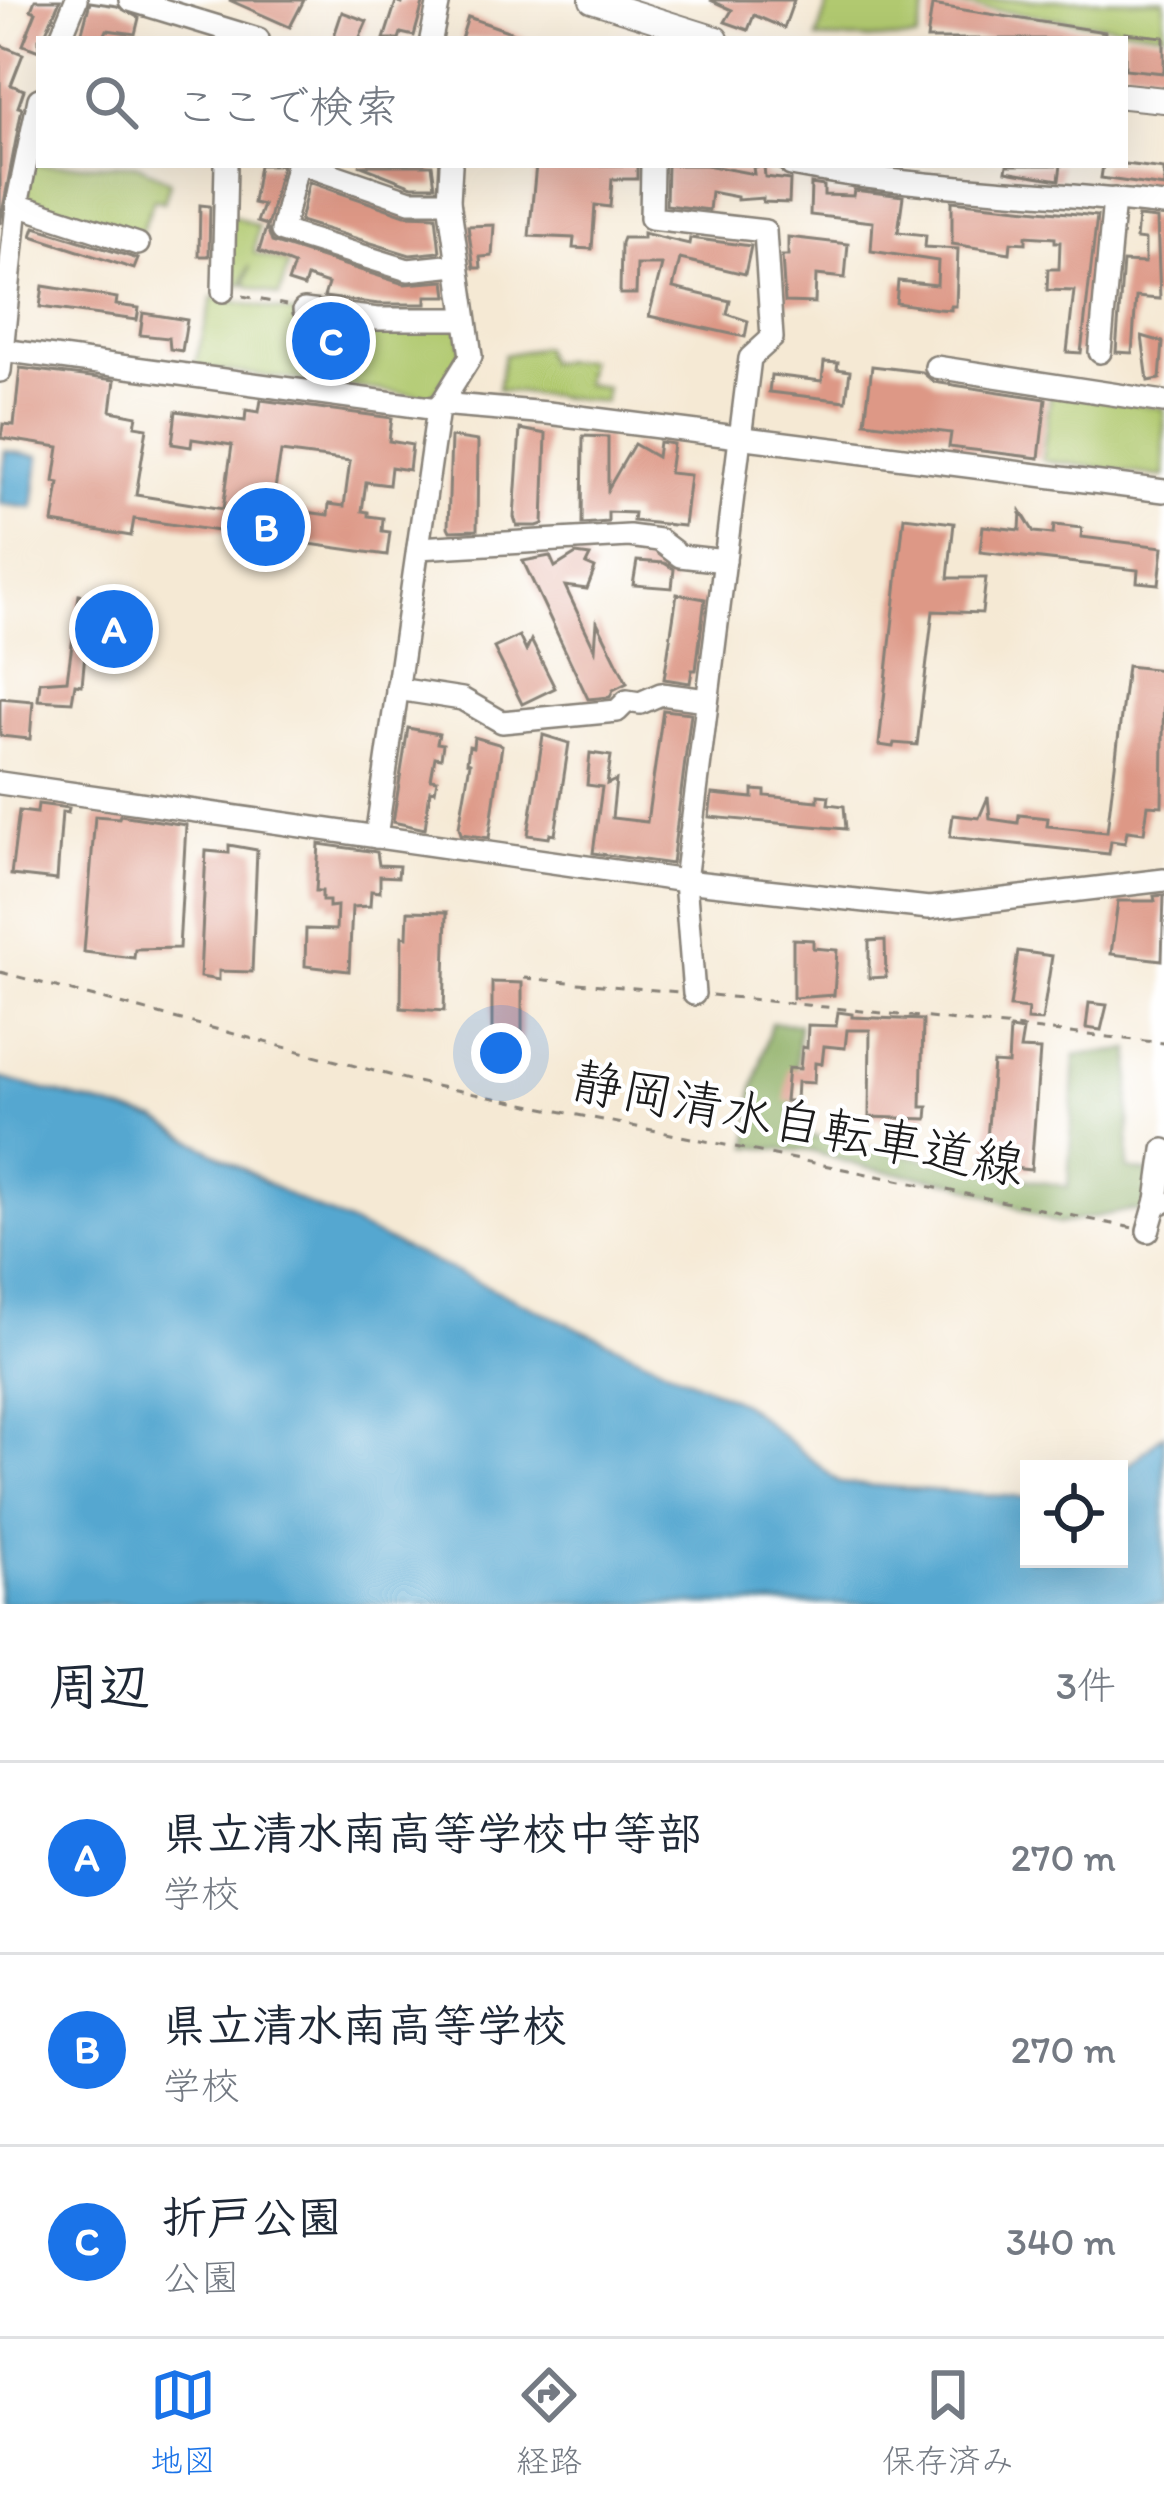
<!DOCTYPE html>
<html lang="ja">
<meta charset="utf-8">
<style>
:root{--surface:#fff;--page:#f6f6f7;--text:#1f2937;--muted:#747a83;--line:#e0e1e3;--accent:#1a73e8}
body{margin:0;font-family:Itim,"Klee One",sans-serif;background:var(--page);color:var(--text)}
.controls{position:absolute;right:36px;bottom:36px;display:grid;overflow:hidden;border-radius:0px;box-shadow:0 12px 48px #0002}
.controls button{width:108px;height:108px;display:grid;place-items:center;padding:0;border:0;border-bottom:3px solid var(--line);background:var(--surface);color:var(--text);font:60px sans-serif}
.you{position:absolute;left:501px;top:1053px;width:42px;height:42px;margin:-30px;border:9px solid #fff;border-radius:50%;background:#1a73e8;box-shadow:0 0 0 18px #1a73e833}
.badge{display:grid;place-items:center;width:78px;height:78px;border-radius:50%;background:var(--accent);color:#fff;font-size:39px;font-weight:700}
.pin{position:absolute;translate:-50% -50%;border:6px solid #fff;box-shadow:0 3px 12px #0006}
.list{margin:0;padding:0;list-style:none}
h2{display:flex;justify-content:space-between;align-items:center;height:156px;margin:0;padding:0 48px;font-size:51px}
h2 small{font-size:39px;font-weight:400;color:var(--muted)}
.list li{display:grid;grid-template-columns:78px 1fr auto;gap:36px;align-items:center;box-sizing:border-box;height:192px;padding:0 48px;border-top:3px solid var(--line)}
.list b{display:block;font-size:45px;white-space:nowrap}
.list p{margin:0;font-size:39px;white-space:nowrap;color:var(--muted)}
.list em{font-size:39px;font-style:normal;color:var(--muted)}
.icon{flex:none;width:66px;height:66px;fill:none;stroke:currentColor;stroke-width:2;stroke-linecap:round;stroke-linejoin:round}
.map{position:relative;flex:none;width:1164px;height:1604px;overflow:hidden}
.search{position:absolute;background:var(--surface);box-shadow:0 12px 48px #0002;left:36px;right:36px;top:36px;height:132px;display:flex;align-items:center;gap:30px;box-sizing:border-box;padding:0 42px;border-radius:0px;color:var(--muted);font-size:45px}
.sheet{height:732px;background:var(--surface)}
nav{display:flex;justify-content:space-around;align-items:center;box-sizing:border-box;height:168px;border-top:3px solid var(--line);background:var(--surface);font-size:33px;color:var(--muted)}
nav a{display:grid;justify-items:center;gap:6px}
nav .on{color:var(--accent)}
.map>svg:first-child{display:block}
.green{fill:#b1c96f;stroke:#667246;stroke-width:3}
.forest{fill:#8cad62;stroke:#54643f;stroke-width:3}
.water{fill:#55a7d0;stroke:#386276;stroke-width:3}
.building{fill:#dd9886;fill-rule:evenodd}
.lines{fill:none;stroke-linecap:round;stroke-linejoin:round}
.minor-casing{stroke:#888278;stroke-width:26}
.major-casing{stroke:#888278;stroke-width:28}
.path{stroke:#888278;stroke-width:3;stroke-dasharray:9 9;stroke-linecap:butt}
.minor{stroke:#fff;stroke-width:21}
.major{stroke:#fff;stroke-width:24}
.labels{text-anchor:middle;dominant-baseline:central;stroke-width:9;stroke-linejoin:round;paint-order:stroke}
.street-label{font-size:51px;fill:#1c1c1c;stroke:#fff}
</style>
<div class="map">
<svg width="1164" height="1604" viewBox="0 0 1164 1604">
<rect width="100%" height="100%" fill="#fff"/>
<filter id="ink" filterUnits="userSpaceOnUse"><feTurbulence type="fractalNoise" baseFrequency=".00833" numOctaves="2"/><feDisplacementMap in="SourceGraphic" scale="24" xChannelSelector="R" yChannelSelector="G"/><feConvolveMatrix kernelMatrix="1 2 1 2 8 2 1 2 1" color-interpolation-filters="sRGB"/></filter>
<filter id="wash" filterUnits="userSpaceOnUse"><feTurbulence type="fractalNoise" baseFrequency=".004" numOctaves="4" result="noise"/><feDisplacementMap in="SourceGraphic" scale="48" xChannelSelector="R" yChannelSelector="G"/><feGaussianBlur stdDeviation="2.7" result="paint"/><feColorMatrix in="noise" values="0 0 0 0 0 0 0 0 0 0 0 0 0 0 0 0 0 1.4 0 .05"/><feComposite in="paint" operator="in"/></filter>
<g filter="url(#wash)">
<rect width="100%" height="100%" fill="#f5e9d4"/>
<g class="green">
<polygon points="829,0 1164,0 1164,33 927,1 917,39 817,39"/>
<polygon points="39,128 39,165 138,165 170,182 164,202 154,199 139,238 25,201"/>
<polygon points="229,215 258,226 254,253 289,264 279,296 245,285 250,266 241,285 227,281"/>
<polygon points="213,297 336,322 460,326 462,355 432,397 194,367"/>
<polygon points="543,347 547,362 588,360 584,384 606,387 604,402 498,390 504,355"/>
<polygon points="1051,392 1164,408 1164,477 1042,460"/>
</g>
<polygon class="forest" points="771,1023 799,1024 792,1132 1068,1187 1075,1055 1131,1050 1128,1169 1164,1175 1164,1214 1132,1210 1058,1224 958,1183 866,1168 810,1151 749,1147 752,1095"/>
<g class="water">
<polygon points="5,451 39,456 33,508 0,504"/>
<polygon points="0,1078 157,1120 292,1197 744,1404 840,1483 1029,1498 1029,1559 1119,1559 1119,1474 1164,1434 1164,1604 0,1604"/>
</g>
<g id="blocks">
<g class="building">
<polygon points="35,0 60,0 43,39 39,39 39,51 23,45 36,12 31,10"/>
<polygon points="229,0 304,0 290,27"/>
<polygon points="403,0 424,0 414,36 401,33 399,39 384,39 396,2 402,4"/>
<polygon points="710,0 794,0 784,28 754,15 748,30 725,22 732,10"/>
<polygon points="90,2 117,6 139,18 135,34 107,30 103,39 80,39"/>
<polygon points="932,5 1105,32 1104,39 927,39"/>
<polygon points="342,12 367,21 359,39 333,39"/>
<polygon points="468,17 525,37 525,39 461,39"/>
<polygon points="1125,33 1164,37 1164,73 1125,69"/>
<polygon points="0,45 23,54 11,85 24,90 18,107 22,108 0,224"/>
<polygon points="1125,164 1164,169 1164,187 1101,178 1103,165"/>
<polygon points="259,165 282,165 267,228 272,242 404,284 445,281 447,296 426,296 426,304 379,304 324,297 328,284 307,277 304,287 288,282 294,265 259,251 267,225 257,222 263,205 253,203"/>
<polygon points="359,165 432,165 435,186 412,186"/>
<polygon points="536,165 637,165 637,179 612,179 610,207 595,205 592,249 573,248 574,238 529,236"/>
<polygon points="667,165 706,165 754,174 753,167 764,166 765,177 790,180 789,203 763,202 763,198 737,200 737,197 711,192 709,210 666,205"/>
<polygon points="1007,165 1061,165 1059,180 1006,171"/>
<polygon points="309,182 405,215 436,216 440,252 410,255 300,221"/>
<polygon points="811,184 824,186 824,195 853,196 854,190 903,196 898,232 926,235 925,247 958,249 956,306 951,306 951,310 938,309 896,303 898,281 937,285 938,261 871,251 873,222 810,215"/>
<polygon points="952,201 1097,216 1081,353 1067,352 1074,291 1047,290 1048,269 1059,269 1060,242 1055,242 1055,238 1026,236 1026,243 1011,242 1010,253 952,244"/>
<polygon points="200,205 210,206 209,256 199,256"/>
<polygon points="1138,217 1157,219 1160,299 1136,297 1132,353 1116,352 1123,262 1145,263 1145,240 1136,239"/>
<polygon points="494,225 492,256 480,257 481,268 474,268 468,226"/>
<polygon points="35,227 138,259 134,269 32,236"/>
<polygon points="643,233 689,244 690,238 751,246 745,274 680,259 673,288 730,301 727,314 748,321 745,337 649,316 662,265 637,265 636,294 620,294 621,243 623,238 643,238"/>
<polygon points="788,237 848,244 845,278 816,275 815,303 785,302 782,256 788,256"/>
<polygon points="43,286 117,298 116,305 139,308 137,320 40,307"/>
<polygon points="143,313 187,320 182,351 170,349 169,338 140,335"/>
<polygon points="1142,336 1163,342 1160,379 1148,381"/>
<polygon points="824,362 838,363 837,369 850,371 846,401 769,392 771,375 822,381"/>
<polygon points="872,366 922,372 934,382 1046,399 1039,458 949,447 951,433 865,422"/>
<path d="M20 368 115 380 111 411 137 416 135 426 147 428 136 495 223 509 232 445 192 439 191 447 172 444 176 411 245 421 246 410 259 412 261 400 392 418 389 441 412 445 409 470 391 467 389 485 366 482 362 511 368 512V516L383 518 382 531 390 532 387 555 134 519 131 536 53 523 59 483 54 482 59 447 1 438 3 424 14 425ZM281 452 350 461 344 506 329 504 328 515 272 507Z"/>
<polygon points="520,429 546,434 543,524 537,526 517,526 514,517"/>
<polygon points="583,436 608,437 608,489 634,444 657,457 659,442 673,444 669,473 690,475 684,526 633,521 634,513 608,512 608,522 582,524"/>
<polygon points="451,437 478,441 477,530 450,531 448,527"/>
<polygon points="1021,511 1034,532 1053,534 1054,525 1082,528 1081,537 1163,547 1159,584 1137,582 1138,570 980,552 983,526 1020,530"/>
<polygon points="904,517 954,523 948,578 986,578 982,613 933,611 917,745 894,743 893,747 879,745"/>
<polygon points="576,554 590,556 586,564 595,568 587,589 565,586 595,650 597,622 627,683 613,690 610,697 588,699 523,561 550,556 555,567"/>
<polygon points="637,561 664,563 674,569 672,588 633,585"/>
<polygon points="677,594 705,599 696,670 692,670 690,683 664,679"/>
<polygon points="79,595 95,597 92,621 88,621 82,685 75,684 72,702 38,700 40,682 67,680"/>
<polygon points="519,636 526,651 531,640 555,688 522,704 494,648"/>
<polygon points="1127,666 1164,670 1162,806 1148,805 1144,833 1127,831 1125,843 1111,841 1109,854 950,837 953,815 979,818 988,797 990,819 1018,823 1019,815 1048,818 1047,826 1107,832"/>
<polygon points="0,698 33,701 30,739 0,736"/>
<polygon points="663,710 691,713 672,864 593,853 602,787 587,785 590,753 611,756 607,784 616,780 612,818 647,822"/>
<polygon points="408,728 439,734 437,743 443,744 441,758 435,757 431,779 437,780 435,791 430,790 425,829 393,822"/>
<polygon points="543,735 569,743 555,835 550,834 549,838 528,835"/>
<polygon points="474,737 502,745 489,838 461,834 459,827 470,763 467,762 469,746 473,747"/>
<polygon points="753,790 765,791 765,796 818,801 818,795 829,796 828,804 844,806 846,829 709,817 712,794 753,798"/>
<polygon points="38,804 69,808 68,813 62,812 57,880 11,875 19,811 37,813"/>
<polygon points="120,815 186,825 179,948 135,949 134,958 84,952 95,816 119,818"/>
<polygon points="319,844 377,852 379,865 399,866 398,877 380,876 380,892 371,891 370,906 352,907 349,971 305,966 306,929 336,930 337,906 329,907 329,901 322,901 322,891 316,891"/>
<polygon points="229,845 257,850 252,972 219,971 219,980 200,977 206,851 229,853"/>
<polygon points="1164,895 1162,960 1111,954 1118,901 1155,901 1154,896"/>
<polygon points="408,911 447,912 444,1011 401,1008 402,936 407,937"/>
<polygon points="793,939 813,940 813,948 837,950 834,995 793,998"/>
<polygon points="885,940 886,977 869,978 869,941"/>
<polygon points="1018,951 1052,956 1042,1021 1027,1020 1028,1009 1010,1007"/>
<polygon points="492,982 522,983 522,1051 492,1050"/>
<polygon points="1089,1003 1107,1005 1101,1030 1086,1028"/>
<polygon points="838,1012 852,1014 852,1017 923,1020 921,1107 928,1107 927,1119 869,1117 870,1030 847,1030 845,1048 824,1046 822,1064 815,1063 814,1083 797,1082 796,1101 785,1101 788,1068 800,1069 802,1047 807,1048 808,1025 836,1026"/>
<polygon points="1010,1029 1023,1031 1020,1049 1040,1050 1031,1170 985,1165 993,1063 1008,1064"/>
</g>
</g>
</g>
<g filter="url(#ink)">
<use href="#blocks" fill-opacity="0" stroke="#888278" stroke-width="3"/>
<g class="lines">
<defs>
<g id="minor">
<polyline points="130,0 258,39"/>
<polyline points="60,39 76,0"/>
<polyline points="431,39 439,0"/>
<polyline points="297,165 282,231 408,270 456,265"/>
<polyline points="305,165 410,201 449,201"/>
<polyline points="652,165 651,218 765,231 772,338 750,358 685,881 694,994"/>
<path d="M791 165C914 189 1040 190 1164 205"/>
<polyline points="17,205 138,244"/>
<polyline points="223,291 226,165"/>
<polyline points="304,310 378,319 465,319"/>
<polyline points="2,350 438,409"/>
<polyline points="1100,352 1114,199"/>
<polyline points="936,367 1164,402"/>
<polyline points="0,371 17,205 39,99"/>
<polyline points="440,404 548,413 1164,491"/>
<polyline points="418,548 629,536 659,540 680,556 725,561"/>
<polyline points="397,689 462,699 502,722 617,711 627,701 640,703 661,694 707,700"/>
<polyline points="0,783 685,881 929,908 1164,880"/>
<polyline points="376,837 438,409 471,356 449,201 451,165"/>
<polyline points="1164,1150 1157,1200 1164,1202"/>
<polyline points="1148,1231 1157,1200"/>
</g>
<g id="major">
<polyline points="592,0 716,39"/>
<polyline points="1125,96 1164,100"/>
</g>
</defs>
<use href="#minor" class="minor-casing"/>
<use href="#major" class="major-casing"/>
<g class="path">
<polyline points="243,296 286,305"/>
<polyline points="0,972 416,1082 1133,1228"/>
<polyline points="524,978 678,992"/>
<polyline points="712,995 1164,1043"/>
</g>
<use href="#minor" class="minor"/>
<use href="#major" class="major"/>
</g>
</g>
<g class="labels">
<g class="street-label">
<text transform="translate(798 1123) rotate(11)">静岡清水自転車道線</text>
</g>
</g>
</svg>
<div class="controls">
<button><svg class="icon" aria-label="locate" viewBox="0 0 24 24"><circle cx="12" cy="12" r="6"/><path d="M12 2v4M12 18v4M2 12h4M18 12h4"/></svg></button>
</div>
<div class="you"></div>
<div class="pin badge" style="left:114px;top:629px">A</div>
<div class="pin badge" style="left:266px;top:527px">B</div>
<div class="pin badge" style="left:331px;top:341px">C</div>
<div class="search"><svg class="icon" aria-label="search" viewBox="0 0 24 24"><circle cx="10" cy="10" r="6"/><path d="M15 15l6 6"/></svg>ここで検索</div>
</div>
<section class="sheet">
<h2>周辺<small>3件</small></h2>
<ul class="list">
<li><span class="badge">A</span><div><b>県立清水南高等学校中等部</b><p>学校</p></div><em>270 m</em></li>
<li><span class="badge">B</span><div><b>県立清水南高等学校</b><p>学校</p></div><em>270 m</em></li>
<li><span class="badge">C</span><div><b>折戸公園</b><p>公園</p></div><em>340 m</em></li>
</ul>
</section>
<nav>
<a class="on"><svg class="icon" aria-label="map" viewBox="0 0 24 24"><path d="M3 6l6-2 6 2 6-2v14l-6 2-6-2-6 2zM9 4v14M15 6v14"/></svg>地図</a>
<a><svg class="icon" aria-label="directions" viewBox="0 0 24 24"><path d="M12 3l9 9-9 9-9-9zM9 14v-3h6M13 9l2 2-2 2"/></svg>経路</a>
<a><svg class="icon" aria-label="saved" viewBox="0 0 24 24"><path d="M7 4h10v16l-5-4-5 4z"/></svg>保存済み</a>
</nav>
